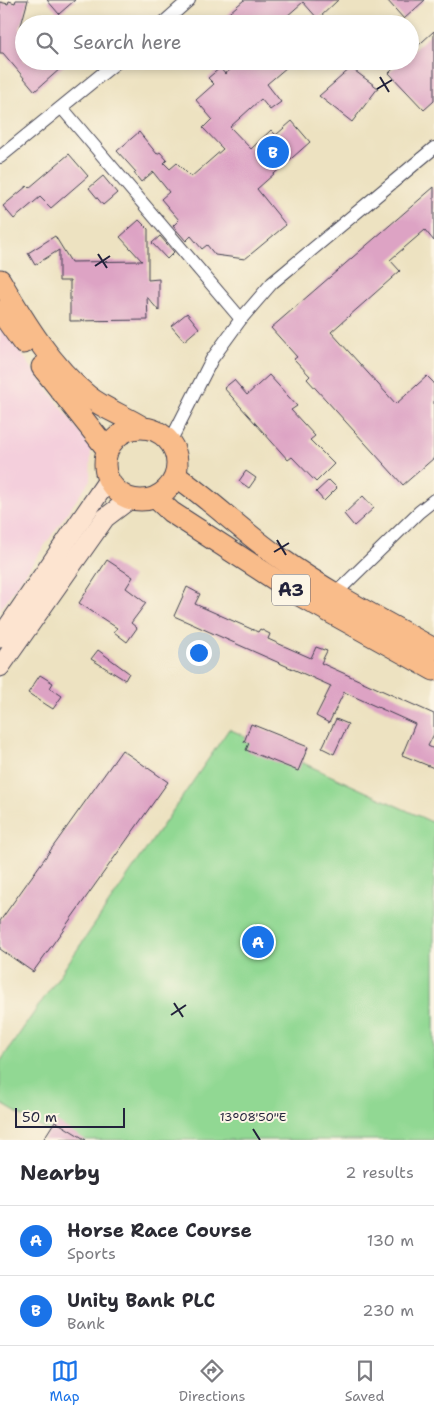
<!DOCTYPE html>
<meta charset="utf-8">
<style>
:root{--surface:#fff;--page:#f2f2f3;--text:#2b2b33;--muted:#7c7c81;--line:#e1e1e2;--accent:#1a73e8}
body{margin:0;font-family:"Shantell Sans",sans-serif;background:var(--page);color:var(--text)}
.scale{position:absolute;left:15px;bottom:12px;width:110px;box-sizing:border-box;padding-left:5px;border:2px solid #22223b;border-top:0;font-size:14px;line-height:18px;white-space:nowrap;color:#22223b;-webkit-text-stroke:4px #fcf5e5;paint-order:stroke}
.you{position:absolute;left:198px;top:652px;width:18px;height:18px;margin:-12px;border:4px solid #fff;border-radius:50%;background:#1a73e8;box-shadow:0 0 0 8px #1a73e833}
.badge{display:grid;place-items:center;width:32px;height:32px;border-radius:50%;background:var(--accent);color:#fff;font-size:16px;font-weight:700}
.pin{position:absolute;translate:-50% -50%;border:2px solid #fff;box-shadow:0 1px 5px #0006}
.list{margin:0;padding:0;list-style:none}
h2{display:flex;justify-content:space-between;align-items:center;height:65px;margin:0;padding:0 20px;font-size:21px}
h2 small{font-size:16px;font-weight:400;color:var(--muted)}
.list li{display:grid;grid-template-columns:32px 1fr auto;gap:15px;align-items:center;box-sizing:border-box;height:70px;padding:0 20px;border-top:1px solid var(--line)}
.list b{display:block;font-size:19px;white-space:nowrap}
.list p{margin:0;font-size:16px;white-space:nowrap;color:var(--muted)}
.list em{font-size:16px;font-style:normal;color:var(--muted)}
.icon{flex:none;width:28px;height:28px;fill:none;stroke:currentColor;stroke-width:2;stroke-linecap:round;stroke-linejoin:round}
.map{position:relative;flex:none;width:434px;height:1140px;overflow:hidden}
.search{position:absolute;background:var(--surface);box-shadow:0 2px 8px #0003;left:15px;right:15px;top:15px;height:55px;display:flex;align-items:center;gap:12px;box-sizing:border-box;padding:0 18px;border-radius:28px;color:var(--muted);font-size:19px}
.sheet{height:205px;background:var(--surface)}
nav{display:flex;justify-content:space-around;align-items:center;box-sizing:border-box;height:70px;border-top:1px solid var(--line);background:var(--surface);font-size:14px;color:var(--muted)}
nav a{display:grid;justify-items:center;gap:2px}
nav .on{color:var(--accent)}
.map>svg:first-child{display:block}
.built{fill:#f4cfdc}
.green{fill:#91d893;stroke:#5a7d67}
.building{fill:#dda3c4}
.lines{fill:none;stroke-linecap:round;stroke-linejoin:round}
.minor-casing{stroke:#403f4f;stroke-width:14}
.secondary-casing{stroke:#403f4f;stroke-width:21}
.trunk-casing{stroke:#403f4f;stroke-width:23}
.minor{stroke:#fff;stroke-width:12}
.secondary{stroke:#fde4d0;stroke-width:19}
.trunk{stroke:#f9bc8a;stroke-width:21}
.ticks{fill:none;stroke:#22223b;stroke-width:2}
.labels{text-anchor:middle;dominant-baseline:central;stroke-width:4;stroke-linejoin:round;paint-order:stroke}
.shield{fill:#fcf5e5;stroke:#63616e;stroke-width:1}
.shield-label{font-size:18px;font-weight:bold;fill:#22223b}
.ticks-label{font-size:12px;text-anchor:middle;fill:#22223b;stroke:#fcf5e5;stroke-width:4;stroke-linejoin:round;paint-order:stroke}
</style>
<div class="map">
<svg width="434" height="1140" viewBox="0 0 434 1140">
<rect width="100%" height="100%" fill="#fcf5e5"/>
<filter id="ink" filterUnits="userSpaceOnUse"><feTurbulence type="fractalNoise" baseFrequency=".02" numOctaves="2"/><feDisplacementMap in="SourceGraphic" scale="10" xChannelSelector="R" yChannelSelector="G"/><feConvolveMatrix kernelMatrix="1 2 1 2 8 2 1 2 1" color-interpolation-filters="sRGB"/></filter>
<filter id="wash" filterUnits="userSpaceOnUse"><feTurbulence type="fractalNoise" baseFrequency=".0096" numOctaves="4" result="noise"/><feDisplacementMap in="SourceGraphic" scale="20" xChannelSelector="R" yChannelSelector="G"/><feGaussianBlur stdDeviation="1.12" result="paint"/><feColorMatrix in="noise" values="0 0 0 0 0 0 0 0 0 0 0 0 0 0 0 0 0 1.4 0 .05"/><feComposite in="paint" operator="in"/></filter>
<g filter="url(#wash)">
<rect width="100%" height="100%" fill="#ede2c1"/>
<polygon class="built" points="0,325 91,447 90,480 0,610"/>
<polygon class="green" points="229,729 434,823 434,1140 63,1140 0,1103 0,1062"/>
<g id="blocks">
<g class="building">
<polygon points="16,0 28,0 20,29 24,33 24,61 69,61 35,91 3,53 0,53 0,2 8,4 9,1 15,3"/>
<polygon points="47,0 75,0 59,14"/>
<polygon points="244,0 338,0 318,19 303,2 278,24 216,24"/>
<polygon points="387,0 425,0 404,19"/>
<polygon points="434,31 434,101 424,110 389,73 401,61 410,61 410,53"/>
<polygon points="241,61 294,61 267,84 281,102 270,110 261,99 230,127 251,149 271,130 276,135 292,121 310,142 257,189 286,225 245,259 215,255 207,245 202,249 191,236 186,241 173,226 179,220 161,199 169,192 153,172 141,182 134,173 136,172 117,151 139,132 157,154 160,152 167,160 164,163 170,169 177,163 191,177 223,149 203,128 212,119 196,100 214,84 208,78 220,68 225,74"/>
<polygon points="351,68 378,88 352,122 319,96"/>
<polygon points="69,154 88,176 51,208 40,197 14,219 3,206 27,186 29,188"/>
<polygon points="103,176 117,193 103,205 89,188"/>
<polygon points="434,187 434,241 425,230 390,260 400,271 331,332 396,404 427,376 434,383 434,458 403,485 307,379 310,376 294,359 297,357 271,328"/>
<polygon points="139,220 148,229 148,280 159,279 159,311 147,297 148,320 70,321 70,281 59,281 59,250 35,265 28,253 55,236 71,262 142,261 120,237"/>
<polygon points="160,236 174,252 167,259 152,243"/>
<polygon points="187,313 199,328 184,341 171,326"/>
<polygon points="269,375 297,406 291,410 315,436 310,440 334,464 316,482 292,457 288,460 224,388 234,380 247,395"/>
<polygon points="246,471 256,478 249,488 239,481"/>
<polygon points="329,480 337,488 324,501 316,492"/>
<polygon points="363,496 374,508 354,526 344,514"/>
<polygon points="107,560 133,577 126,588 146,603 131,623 137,628 127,642 114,632 117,628 79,603"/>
<polygon points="187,587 200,594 195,604 258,632 260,629 270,634 268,639 311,658 316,647 327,651 321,663 434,714 434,734 428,746 434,749 434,768 402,755 415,724 344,692 329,723 316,716 331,686 174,616"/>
<polygon points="98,650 129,673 125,680 91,659"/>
<polygon points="40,675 53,683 50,688 62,696 53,709 28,693"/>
<polygon points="336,719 348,724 334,754 322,748"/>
<polygon points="251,724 308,747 298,771 246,750 249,743 244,742"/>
<polygon points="122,750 168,782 33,972 0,949 0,921"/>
<polygon points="55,1121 86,1140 43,1140"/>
</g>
</g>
</g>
<g filter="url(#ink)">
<use href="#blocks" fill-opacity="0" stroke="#403f4f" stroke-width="1"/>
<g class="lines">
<defs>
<g id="minor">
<polyline points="162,24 189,0"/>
<polyline points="62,108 241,319"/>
<polyline points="0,157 118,61"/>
<polyline points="170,442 212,359 241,319 272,283 434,148"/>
<polyline points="335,594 419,512 434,500"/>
</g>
<g id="secondary">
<polyline points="0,638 108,480"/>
<polyline points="0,667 105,518 130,499"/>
</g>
<g id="trunk">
<path d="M0 280C24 321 51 366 88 396 104 409 125 416 142 427"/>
<polyline points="0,311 23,343"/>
<polyline points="42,367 107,449"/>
<circle cx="141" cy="464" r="36"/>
<path d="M176 476C212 501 244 533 280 558 329 593 382 620 434 649"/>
<polyline points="156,498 171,512 299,595 434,670"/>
</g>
</defs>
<use href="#minor" class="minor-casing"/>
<use href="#secondary" class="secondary-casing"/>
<use href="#trunk" class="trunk-casing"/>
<use href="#minor" class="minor"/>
<use href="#secondary" class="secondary"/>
<use href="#trunk" class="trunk"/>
</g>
</g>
<path class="ticks" d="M380 77 389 92M377 89 392 80M98 254 107 268M95 266 110 256M277 540 286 555M274 552 289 543M174 1003 183 1017M171 1015 186 1005M253 1129 260 1140"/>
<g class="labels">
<rect class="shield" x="272" y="574.5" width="38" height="31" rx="4"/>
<g class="shield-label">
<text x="291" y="590">A3</text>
</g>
</g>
<g class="ticks-label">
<text x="253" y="1121">13°08'50"E</text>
</g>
</svg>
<div class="scale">50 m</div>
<div class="you"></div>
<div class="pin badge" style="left:258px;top:942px">A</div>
<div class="pin badge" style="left:273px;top:152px">B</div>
<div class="search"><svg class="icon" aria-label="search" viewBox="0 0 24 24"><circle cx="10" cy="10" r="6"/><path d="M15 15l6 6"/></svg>Search here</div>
</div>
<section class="sheet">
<h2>Nearby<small>2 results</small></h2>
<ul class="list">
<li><span class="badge">A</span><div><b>Horse Race Course</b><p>Sports</p></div><em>130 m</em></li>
<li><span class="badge">B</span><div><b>Unity Bank PLC</b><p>Bank</p></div><em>230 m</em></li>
</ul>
</section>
<nav>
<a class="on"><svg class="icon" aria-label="map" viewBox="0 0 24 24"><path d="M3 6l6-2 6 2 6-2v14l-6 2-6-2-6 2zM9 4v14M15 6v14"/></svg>Map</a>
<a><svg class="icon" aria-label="directions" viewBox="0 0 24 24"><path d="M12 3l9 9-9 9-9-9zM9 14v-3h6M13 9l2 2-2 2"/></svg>Directions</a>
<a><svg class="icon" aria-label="saved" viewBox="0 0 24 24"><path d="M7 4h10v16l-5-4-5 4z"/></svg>Saved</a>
</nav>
